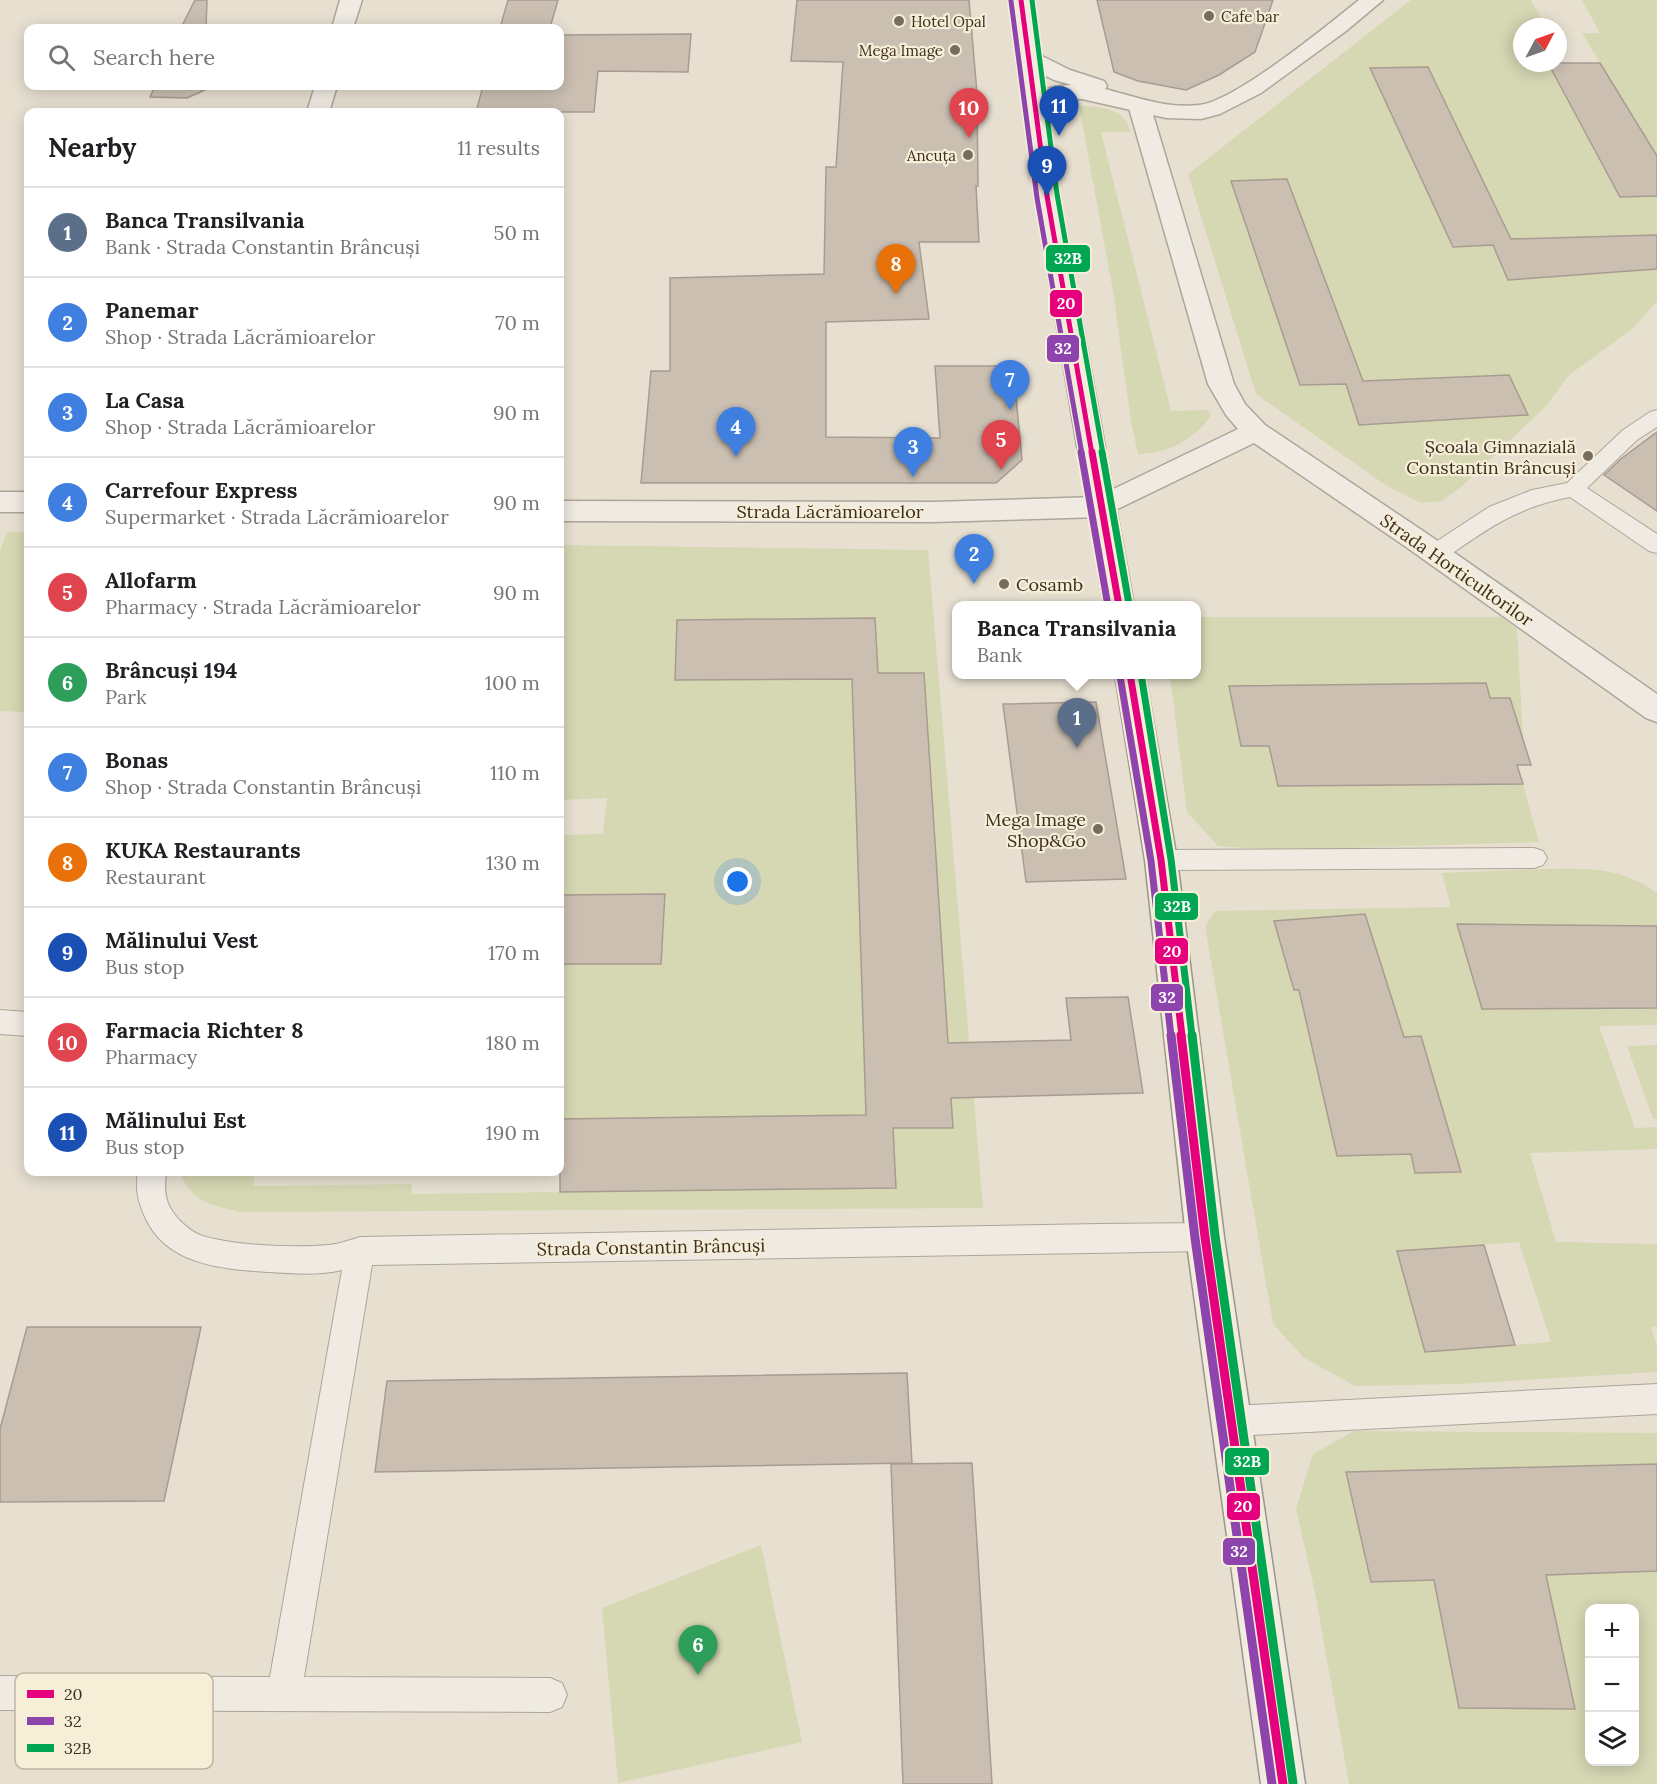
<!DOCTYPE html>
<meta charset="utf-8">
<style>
:root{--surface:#fff;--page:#f6f6f6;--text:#202124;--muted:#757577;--line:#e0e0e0;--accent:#d93025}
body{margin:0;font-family:Lora,serif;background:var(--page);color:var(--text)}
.controls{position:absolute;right:18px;bottom:18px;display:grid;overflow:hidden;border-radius:12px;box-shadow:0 3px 15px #0003}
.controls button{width:54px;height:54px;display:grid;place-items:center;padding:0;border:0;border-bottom:2px solid var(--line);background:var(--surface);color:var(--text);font:30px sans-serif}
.compass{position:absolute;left:1513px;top:18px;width:54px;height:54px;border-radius:50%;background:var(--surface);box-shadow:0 3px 15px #0003;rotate:49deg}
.you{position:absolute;left:738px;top:882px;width:21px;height:21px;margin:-15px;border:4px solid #fff;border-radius:50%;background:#1a73e8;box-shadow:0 0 0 9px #1a73e833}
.badge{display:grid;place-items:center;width:39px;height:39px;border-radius:50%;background:var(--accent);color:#fff;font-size:20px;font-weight:700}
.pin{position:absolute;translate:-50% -50px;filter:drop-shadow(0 2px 3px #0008)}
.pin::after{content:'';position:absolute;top:32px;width:21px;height:18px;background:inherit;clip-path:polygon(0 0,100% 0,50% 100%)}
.popup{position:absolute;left:952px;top:601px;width:249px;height:78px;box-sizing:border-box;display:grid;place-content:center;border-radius:12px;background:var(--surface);filter:drop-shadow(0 2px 4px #0005);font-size:20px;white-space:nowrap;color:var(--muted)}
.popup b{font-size:22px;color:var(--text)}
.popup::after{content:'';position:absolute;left:50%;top:100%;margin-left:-12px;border:12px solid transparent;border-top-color:var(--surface)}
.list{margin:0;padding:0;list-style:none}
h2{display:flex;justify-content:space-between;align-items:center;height:78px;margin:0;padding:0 24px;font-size:26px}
h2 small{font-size:20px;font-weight:400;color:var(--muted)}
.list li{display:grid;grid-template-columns:39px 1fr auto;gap:18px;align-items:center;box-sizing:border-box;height:90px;padding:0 24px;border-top:2px solid var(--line)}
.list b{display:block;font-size:22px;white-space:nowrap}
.list p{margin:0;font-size:20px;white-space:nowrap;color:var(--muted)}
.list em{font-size:20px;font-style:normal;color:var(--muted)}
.icon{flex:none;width:33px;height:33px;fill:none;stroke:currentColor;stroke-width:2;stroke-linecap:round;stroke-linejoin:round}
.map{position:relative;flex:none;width:1657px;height:1784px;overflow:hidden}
.search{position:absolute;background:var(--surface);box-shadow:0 3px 15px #0003;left:24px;top:24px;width:540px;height:66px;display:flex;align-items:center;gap:15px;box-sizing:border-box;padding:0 21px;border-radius:12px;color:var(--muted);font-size:22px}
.panel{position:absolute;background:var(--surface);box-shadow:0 3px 15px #0003;left:24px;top:108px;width:540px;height:1068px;border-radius:12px}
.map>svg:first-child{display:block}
.green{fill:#d6d7b3;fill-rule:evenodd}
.building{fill:#cbbfb2;stroke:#a89c90;stroke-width:1.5}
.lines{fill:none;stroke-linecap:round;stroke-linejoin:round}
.service-casing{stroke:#ada599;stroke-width:2}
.minor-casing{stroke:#ada599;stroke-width:3}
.tertiary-casing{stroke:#ada599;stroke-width:3}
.secondary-casing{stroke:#9c958a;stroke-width:3}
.service{fill:#efebe3;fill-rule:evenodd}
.minor{fill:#efebe3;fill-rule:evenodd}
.tertiary{fill:#efebe3;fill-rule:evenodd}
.secondary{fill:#efebe3;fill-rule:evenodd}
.bus-1-far2-casing{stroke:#f7eed8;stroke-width:8}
.bus-1-far1-casing{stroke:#f7eed8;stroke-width:11}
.bus-1-casing{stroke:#f7eed8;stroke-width:14}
.bus-2-far2-casing{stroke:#f7eed8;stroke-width:8}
.bus-2-far1-casing{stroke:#f7eed8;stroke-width:11}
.bus-2-casing{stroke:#f7eed8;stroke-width:14}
.bus-3-far2-casing{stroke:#f7eed8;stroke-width:8}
.bus-3-far1-casing{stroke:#f7eed8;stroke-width:11}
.bus-3-casing{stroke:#f7eed8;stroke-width:14}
.bus-1-far2{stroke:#e5007d;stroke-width:5}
.bus-1-far1{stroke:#e5007d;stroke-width:7}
.bus-1{stroke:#e5007d;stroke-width:9}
.bus-2-far2{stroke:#8e44ad;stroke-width:5}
.bus-2-far1{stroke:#8e44ad;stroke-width:7}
.bus-2{stroke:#8e44ad;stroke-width:9}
.bus-3-far2{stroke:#00a651;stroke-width:5}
.bus-3-far1{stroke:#00a651;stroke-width:7}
.bus-3{stroke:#00a651;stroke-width:9}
.poi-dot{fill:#786c5e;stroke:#f7eed8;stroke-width:2}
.labels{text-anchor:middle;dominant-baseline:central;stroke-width:4.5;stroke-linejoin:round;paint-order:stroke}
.far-poi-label{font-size:15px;fill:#3d2e20;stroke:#f7eed8;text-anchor:start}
.poi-label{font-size:18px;fill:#3d2e20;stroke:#f7eed8;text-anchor:end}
.street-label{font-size:18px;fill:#3d2e20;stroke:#f7eed8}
.key{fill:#f7eed8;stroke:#bfb4a1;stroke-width:1.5}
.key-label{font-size:16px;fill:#3d2e20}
.line-badge{stroke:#f7eed8;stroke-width:2}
.badge-label{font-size:16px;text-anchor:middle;font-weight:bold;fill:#fff}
</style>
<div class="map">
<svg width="1657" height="1784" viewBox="0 0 1657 1784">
<rect width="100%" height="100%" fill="#e7e0d1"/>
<g class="green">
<path d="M1411 0H1531L1546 27H1522V63H1548L1620 197 1657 196V242L1653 235 1511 239 1428 67 1371 68 1453 247 1493 245 1508 280 1657 269V301L1632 329 1569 375 1547 405 1462 486 1442 501 1421 503 1387 486 1256 394 1188 174ZM1287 180 1363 381 1509 375 1528 415 1359 425 1346 384 1231 181Z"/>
<polygon points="1582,0 1657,0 1657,156 1582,33 1600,33"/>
<path d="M1079 106C1097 106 1127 108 1130 132H1101L1171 411 1208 410 1211 416C1193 439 1169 454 1138 454L1131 422 1113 291Z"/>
<polygon points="7,532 28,532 28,712 0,711 0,551"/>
<path d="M560 545 928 550 983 1208 240 1212C208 1204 194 1203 179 1172H255L253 1186 412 1184 411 1194 895 1188 893 1128 953 1127 924 673H878L875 618 677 620 675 680 852 679 866 1115 560 1119V964H661L666 895H560V835L603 834 607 798 560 800Z"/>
<polygon points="1197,617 1501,617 1517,629 1523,738 1510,698 1490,698 1486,683 1229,686 1241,746 1269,746 1278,786 1523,784 1539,842 1280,850 1218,846 1187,812 1170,675 1197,674"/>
<path d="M1535 869C1581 869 1618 864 1657 893V926L1457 924 1482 1009 1657 1008V1025L1599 1026 1635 1128 1657 1127V1149L1530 1153 1556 1242 1657 1244V1327H1651L1657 1346V1372L1460 1384 1355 1386 1304 1358 1273 1324 1205 926 1215 911 1451 907 1442 873ZM1274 921 1346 986 1295 990ZM1421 1036 1461 1172 1415 1173 1411 1154 1337 1156 1312 1041ZM1519 1242 1551 1342 1425 1352 1397 1251Z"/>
<polygon points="1657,1045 1657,1119 1653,1119 1627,1046"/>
<path d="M1354 1431 1657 1433V1464L1346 1472 1371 1582 1657 1571V1784H1349L1315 1592 1296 1509 1313 1454ZM1590 1608H1634V1762H1590ZM1556 1624 1575 1709 1459 1707 1448 1650Z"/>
<polygon points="761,1545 802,1742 618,1783 602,1608"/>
</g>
<g class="building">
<polygon points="195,0 207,0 206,28 181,28"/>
<polygon points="508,0 558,0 550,28 500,28"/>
<polygon points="797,0 969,0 977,93 978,186 976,186 979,242 919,242 929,319 826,322 826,437 940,438 935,366 1013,366 1022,460 996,483 641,483 651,371 670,371 670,278 824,274 826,167 836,167 843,62 791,61"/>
<polygon points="1097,0 1273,0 1255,52 1219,75 1186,90 1138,81 1114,72"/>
<polygon points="691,34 688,72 598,71 594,112 476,112 483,86 560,86 560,35"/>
<polygon points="1548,63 1600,63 1657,156 1657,196 1620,197"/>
<polygon points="1428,67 1511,239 1657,235 1657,269 1508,280 1493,245 1453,247 1370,68"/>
<polygon points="155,86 205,86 205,90 187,98 150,97"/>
<polygon points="1287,179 1363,381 1509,375 1528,415 1359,425 1346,384 1300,385 1231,181"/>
<polygon points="1657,432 1657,511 1604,475 1622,458"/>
<polygon points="875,618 878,673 924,673 948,1043 1071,1040 1066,998 1128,997 1143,1093 951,1098 953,1128 893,1128 896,1188 560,1192 560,1119 866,1115 852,679 675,680 677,620"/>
<polygon points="1486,683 1490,698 1510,698 1531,765 1517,765 1523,784 1278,786 1269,746 1241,746 1229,686"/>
<polygon points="1096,702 1126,879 1026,882 1003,704"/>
<polygon points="665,894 661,964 560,964 560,895"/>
<polygon points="1365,914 1404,1037 1421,1036 1461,1172 1415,1173 1411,1154 1337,1156 1299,990 1294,990 1274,921"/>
<polygon points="1457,924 1657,926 1657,1008 1482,1009"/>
<polygon points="1484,1245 1515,1345 1425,1352 1397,1251"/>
<polygon points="27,1327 201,1327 164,1501 0,1502 0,1429"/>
<polygon points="907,1373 912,1463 375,1472 387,1381"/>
<polygon points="972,1463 992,1784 903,1784 891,1464"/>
<polygon points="1657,1464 1657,1571 1546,1575 1575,1709 1459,1708 1434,1580 1371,1582 1346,1472"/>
</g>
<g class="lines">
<defs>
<g id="service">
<path d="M1657 410V427L1637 440 1587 488 1657 534V553L1649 551 1570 497C1517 507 1487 529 1444 559L1436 561 1428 559 1425 553 1428 547 1489 507 1532 490 1567 483 1623 430 1650 412Z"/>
<polygon points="1534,848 1543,851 1547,858 1543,865 1534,868 1161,870 1152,867 1148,860 1152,853 1161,850"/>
<polygon points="0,1010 28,1012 28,1036 0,1034"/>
<path d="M138 1172H166C165 1182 164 1193 168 1203 173 1216 188 1230 200 1235 232 1246 295 1248 329 1245 339 1244 350 1240 360 1237L1099 1224 1205 1223 1215 1227 1220 1237 1215 1247 1205 1251 372 1265 304 1677 550 1678 562 1683 567 1695 562 1707 550 1712 0 1710V1676L270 1677 342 1270C318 1276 292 1273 268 1272 222 1269 166 1265 145 1217 138 1201 135 1189 138 1172Z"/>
<polygon points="1657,1384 1657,1414 1231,1436 1220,1432 1216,1421 1220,1410 1231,1406"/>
</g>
<g id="minor">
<polygon points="340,0 362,0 353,28 332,28"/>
<polygon points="315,86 337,86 329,112 307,112"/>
<polygon points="1140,101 1148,103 1151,108 1234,384 1245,404 1265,425 1429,535 1657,694 1657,722 1646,718 1409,549 1254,443 1101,517 933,522 560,521 560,501 933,502 1097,497 1238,429 1226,415 1208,384 1129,108 1132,103"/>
<rect x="0" y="492" width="28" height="20"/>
</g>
<path id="tertiary" d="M1359 0H1383L1346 31 1261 93 1220 114 1201 119 1166 118 1082 99H1064L1035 110 1027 108 1024 103C1032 91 1057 85 1072 85L1054 80 1020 63 1017 58 1020 53 1028 51 1036 53 1070 70 1104 81 1107 86 1105 89C1136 97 1167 109 1199 105 1234 102 1328 25 1359 0Z"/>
<g id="secondary">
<polygon points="1010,0 1032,0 1059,196 1134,606 1104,606 1035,196"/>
<polygon points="1115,674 1145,674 1177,860 1224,1237 1305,1784 1261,1784 1186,1237 1145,860"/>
</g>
</defs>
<use href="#service" class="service-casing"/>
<use href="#minor" class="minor-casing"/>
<use href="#tertiary" class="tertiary-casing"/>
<use href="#secondary" class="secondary-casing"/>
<use href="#service" class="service"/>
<use href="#minor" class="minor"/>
<use href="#tertiary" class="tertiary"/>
<use href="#secondary" class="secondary"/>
<defs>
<polyline id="bus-1-far2" points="1021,0 1047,196 1092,454"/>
<g id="bus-1-far1">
<polyline points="1092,452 1119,606"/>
<polyline points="1130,674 1161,860 1182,1036"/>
</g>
<polyline id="bus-1" points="1181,1035 1205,1237 1283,1784"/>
<polyline id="bus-2-far2" points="1011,1 1037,198 1082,454"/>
<g id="bus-2-far1">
<polyline points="1081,452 1108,606"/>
<polyline points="1120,676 1151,861 1171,1036"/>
</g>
<polyline id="bus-2" points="1171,1035 1195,1238 1272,1784"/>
<polyline id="bus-3-far2" points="1032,0 1057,194 1103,454"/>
<g id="bus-3-far1">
<polyline points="1102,452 1129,604"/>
<polyline points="1141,674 1171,859 1192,1036"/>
</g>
<polyline id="bus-3" points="1192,1035 1215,1236 1293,1783"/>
</defs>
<use href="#bus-1-far2" class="bus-1-far2-casing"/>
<use href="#bus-1-far1" class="bus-1-far1-casing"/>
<use href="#bus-1" class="bus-1-casing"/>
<use href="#bus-2-far2" class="bus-2-far2-casing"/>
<use href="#bus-2-far1" class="bus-2-far1-casing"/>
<use href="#bus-2" class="bus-2-casing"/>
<use href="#bus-3-far2" class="bus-3-far2-casing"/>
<use href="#bus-3-far1" class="bus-3-far1-casing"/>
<use href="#bus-3" class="bus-3-casing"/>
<use href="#bus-1-far2" class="bus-1-far2"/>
<use href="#bus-1-far1" class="bus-1-far1"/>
<use href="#bus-1" class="bus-1"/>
<use href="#bus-2-far2" class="bus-2-far2"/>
<use href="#bus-2-far1" class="bus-2-far1"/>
<use href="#bus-2" class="bus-2"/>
<use href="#bus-3-far2" class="bus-3-far2"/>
<use href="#bus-3-far1" class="bus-3-far1"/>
<use href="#bus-3" class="bus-3"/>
</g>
<g class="poi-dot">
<circle cx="1209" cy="16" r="6"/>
<circle cx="899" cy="21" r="6"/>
<circle cx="955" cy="50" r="6"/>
<circle cx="968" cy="155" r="6"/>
<circle cx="1588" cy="456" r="6"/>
<circle cx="1004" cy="584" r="6"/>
<circle cx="1098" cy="829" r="6"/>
</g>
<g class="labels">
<g class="far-poi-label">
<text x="1221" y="16">Cafe bar</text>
<text x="911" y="21">Hotel Opal</text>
<text x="943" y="50" text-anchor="end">Mega Image</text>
<text x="956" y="155" text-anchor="end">Ancuța</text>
</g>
<g class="poi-label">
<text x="1576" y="446">Școala Gimnazială<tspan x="1576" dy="21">Constantin Brâncuși</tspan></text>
<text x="1016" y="584" text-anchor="start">Cosamb</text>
<text x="1086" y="819">Mega Image<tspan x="1086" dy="21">Shop&amp;Go</tspan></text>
</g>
<g class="street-label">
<text x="830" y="511">Strada Lăcrămioarelor</text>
<text transform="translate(1457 570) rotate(35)">Strada Horticultorilor</text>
<text transform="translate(651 1247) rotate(-1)">Strada Constantin Brâncuși</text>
</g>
</g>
<rect x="15" y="1673" width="198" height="96" rx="9" class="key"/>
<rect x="27" y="1690" width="27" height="8" fill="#e5007d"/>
<rect x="27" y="1717" width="27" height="8" fill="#8e44ad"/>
<rect x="27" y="1744" width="27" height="8" fill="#00a651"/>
<g class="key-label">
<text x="64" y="1700">20</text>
<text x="64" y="1727">32</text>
<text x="64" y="1754">32B</text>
</g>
<g class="line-badge">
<rect x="1045" y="244" width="46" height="29" rx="6" fill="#00a651"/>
<rect x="1049" y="289" width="34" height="29" rx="6" fill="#e5007d"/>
<rect x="1046" y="334" width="34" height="29" rx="6" fill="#8e44ad"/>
<rect x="1154" y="892" width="45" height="29" rx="6" fill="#00a651"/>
<rect x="1154" y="937" width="35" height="28" rx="6" fill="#e5007d"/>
<rect x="1150" y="983" width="34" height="29" rx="6" fill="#8e44ad"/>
<rect x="1224" y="1447" width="46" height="29" rx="6" fill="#00a651"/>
<rect x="1226" y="1492" width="35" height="29" rx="6" fill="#e5007d"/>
<rect x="1222" y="1537" width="34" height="29" rx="6" fill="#8e44ad"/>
</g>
<g class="badge-label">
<text x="1068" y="264">32B</text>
<text x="1066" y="309">20</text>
<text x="1063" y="354">32</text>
<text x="1177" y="912">32B</text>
<text x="1172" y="957">20</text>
<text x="1167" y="1003">32</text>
<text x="1247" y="1467">32B</text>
<text x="1243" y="1512">20</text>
<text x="1239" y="1557">32</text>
</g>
</svg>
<div class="controls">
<button>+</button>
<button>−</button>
<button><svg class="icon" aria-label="layers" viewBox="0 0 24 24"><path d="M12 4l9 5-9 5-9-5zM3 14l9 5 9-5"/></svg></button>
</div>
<svg class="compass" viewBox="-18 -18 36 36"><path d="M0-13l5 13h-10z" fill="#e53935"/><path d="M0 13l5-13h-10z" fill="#757577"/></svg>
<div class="you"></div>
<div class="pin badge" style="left:1077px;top:748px;background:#5c6f8a">1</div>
<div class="popup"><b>Banca Transilvania</b>Bank</div>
<div class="pin badge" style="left:974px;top:584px;background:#3f7fe0">2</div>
<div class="pin badge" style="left:913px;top:477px;background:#3f7fe0">3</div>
<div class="pin badge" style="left:736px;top:457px;background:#3f7fe0">4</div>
<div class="pin badge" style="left:1001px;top:470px;background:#e0444e">5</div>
<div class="pin badge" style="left:698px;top:1675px;background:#2e9e5b">6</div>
<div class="pin badge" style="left:1010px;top:410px;background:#3f7fe0">7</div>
<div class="pin badge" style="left:896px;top:294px;background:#e8710a">8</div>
<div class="pin badge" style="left:1047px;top:196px;background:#1a4fb4">9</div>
<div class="pin badge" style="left:969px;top:138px;background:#e0444e">10</div>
<div class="pin badge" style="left:1059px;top:136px;background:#1a4fb4">11</div>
<div class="search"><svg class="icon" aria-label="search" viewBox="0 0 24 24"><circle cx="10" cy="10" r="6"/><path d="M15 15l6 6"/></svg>Search here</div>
<section class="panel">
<h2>Nearby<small>11 results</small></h2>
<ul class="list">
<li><span class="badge" style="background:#5c6f8a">1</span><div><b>Banca Transilvania</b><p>Bank · Strada Constantin Brâncuși</p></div><em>50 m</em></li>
<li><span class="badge" style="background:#3f7fe0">2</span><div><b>Panemar</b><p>Shop · Strada Lăcrămioarelor</p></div><em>70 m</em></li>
<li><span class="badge" style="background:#3f7fe0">3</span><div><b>La Casa</b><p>Shop · Strada Lăcrămioarelor</p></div><em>90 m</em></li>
<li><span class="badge" style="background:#3f7fe0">4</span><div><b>Carrefour Express</b><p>Supermarket · Strada Lăcrămioarelor</p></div><em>90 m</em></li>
<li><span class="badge" style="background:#e0444e">5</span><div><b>Allofarm</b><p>Pharmacy · Strada Lăcrămioarelor</p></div><em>90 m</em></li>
<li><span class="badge" style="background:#2e9e5b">6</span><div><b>Brâncuși 194</b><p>Park</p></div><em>100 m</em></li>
<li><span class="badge" style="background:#3f7fe0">7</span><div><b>Bonas</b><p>Shop · Strada Constantin Brâncuși</p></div><em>110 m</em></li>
<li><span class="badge" style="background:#e8710a">8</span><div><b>KUKA Restaurants</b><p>Restaurant</p></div><em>130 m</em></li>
<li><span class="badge" style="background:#1a4fb4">9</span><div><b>Mălinului Vest</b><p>Bus stop</p></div><em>170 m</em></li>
<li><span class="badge" style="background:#e0444e">10</span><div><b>Farmacia Richter 8</b><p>Pharmacy</p></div><em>180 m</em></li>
<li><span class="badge" style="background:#1a4fb4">11</span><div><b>Mălinului Est</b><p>Bus stop</p></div><em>190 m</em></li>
</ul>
</section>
</div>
